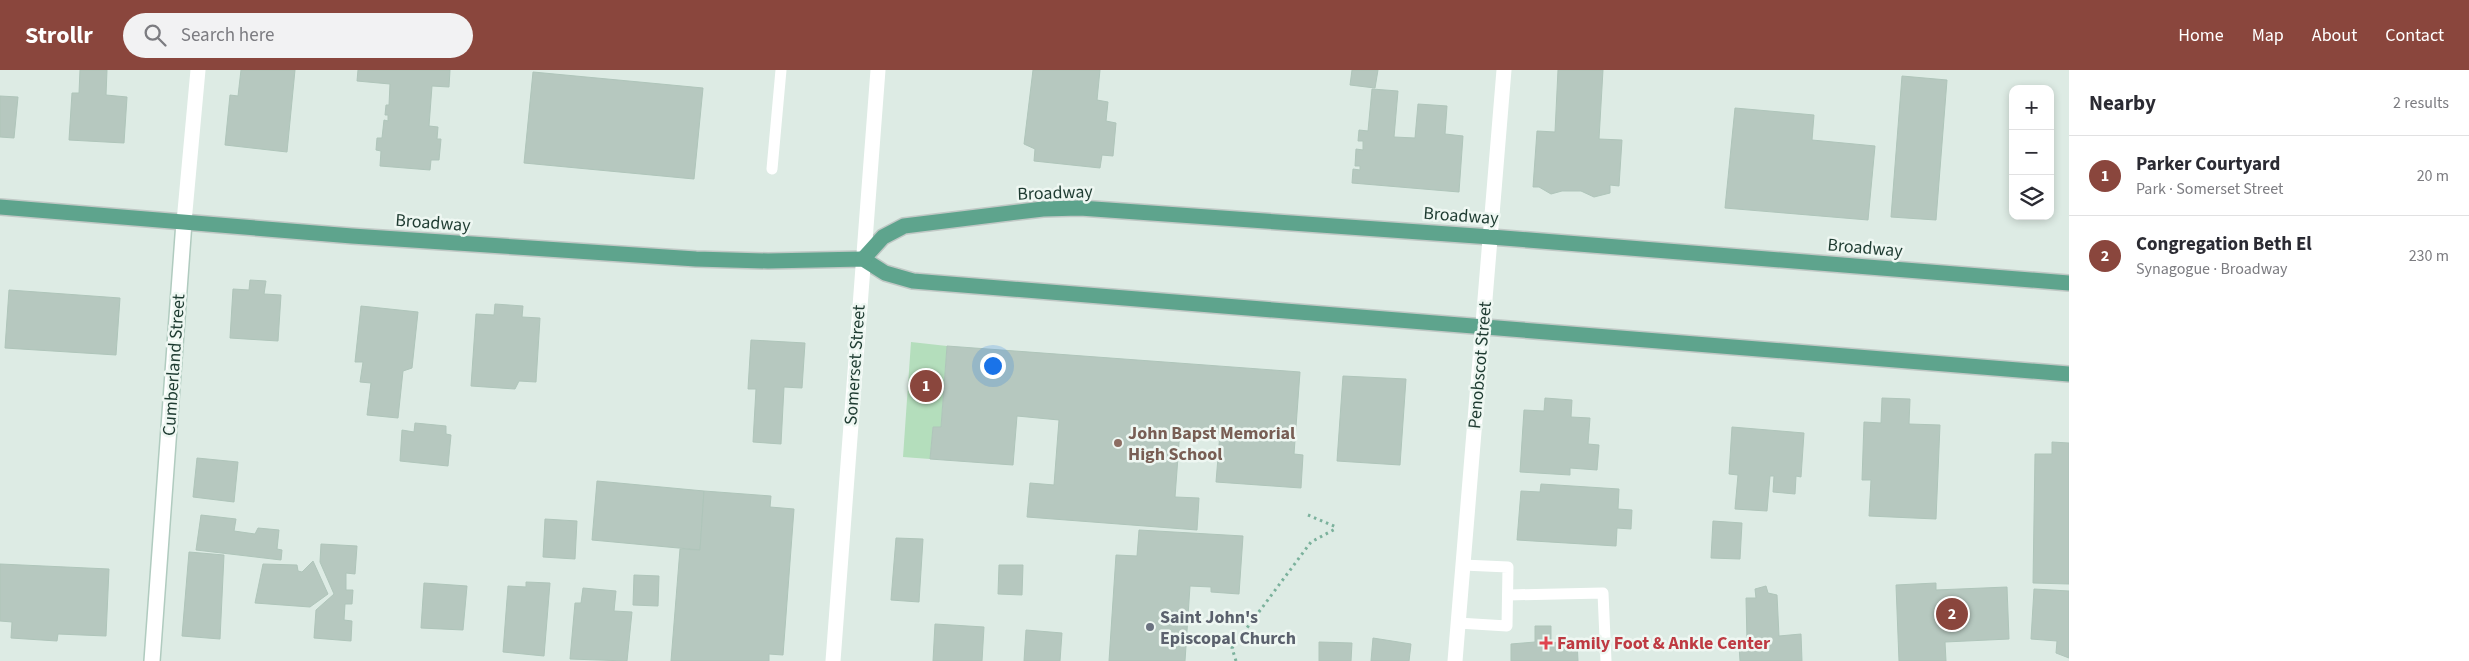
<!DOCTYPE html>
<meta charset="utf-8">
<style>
:root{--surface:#fff;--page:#f2f2f3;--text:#2b2b33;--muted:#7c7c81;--line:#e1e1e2;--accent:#8a463d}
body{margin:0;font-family:"Source Sans 3",sans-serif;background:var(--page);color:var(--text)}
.controls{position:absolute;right:15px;top:15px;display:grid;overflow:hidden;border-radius:10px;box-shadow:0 2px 8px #0003}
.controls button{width:45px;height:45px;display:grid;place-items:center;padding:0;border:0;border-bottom:1px solid var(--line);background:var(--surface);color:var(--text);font:25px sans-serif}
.you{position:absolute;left:992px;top:295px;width:18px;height:18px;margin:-12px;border:4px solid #fff;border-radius:50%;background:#1a73e8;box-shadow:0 0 0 8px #1a73e833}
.badge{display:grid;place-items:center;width:32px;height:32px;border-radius:50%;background:var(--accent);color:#fff;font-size:16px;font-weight:700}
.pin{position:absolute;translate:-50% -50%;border:2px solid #fff;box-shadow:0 1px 5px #0006}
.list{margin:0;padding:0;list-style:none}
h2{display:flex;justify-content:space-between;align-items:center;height:65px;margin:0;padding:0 20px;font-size:21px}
h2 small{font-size:16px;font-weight:400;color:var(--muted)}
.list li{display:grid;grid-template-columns:32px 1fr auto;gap:15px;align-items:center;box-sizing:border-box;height:80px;padding:0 20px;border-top:1px solid var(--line)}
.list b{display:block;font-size:19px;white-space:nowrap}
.list p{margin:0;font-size:16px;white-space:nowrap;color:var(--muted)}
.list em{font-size:16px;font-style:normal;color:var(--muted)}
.icon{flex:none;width:28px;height:28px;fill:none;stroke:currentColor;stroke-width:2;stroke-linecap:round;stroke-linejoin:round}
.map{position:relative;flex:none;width:2069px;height:591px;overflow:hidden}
header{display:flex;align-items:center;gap:30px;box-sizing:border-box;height:70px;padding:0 25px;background:var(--accent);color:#fff}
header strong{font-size:24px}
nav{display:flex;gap:28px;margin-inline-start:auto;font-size:18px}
.search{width:350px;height:45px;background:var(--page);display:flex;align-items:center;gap:12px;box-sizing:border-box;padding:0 18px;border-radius:28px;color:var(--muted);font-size:19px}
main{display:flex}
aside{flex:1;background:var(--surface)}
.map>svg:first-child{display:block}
.green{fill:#b4debc}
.building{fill:#b6c8bf;stroke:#afc5ba}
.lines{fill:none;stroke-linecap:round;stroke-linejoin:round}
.secondary-casing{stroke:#b0cbbf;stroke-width:18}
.primary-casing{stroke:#c0c8c5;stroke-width:18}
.path{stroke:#7bb19c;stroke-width:3;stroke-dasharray:2.5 4;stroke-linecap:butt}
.lane{stroke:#fff;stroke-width:11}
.street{stroke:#fff;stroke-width:15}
.secondary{stroke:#fff;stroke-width:15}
.primary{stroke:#5ea48d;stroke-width:15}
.education-dot{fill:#8d6e63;stroke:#eef7f2;stroke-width:2}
.worship-dot{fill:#6b7280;stroke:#eef7f2;stroke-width:2}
.health-dot{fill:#e0444e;stroke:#eef7f2;stroke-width:2}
.labels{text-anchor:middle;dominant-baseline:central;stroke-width:5;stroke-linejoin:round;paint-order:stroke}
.street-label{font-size:18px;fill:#1e3b31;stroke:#eef7f2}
.education-label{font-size:18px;font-weight:bold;fill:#785e54;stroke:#eef7f2;text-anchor:start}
.worship-label{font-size:18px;font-weight:bold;fill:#5b616d;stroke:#eef7f2;text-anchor:start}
.health-label{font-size:18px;font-weight:bold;fill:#be3a42;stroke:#eef7f2;text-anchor:start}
</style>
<header>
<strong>Strollr</strong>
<div class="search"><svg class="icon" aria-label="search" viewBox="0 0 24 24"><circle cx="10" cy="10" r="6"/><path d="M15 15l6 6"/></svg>Search here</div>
<nav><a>Home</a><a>Map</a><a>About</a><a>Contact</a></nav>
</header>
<main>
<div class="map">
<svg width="2069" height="591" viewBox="0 0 2069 591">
<rect width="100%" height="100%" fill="#ddebe4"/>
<polygon class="green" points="911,272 947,276 941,357 933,357 930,389 903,387"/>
<g class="building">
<polygon points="80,0 107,0 106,25 127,27 124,73 69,70 72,23 79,23"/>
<polygon points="241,0 295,0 287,82 225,75 230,25 238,26"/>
<polygon points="358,0 450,0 449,17 432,16 429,56 438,57 437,69 441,69 439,90 431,90 430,100 380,96 381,81 376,80 377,68 382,68 384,50 388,51 388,45 385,45 386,35 389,35 390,14 357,11"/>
<polygon points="1033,0 1100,0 1097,30 1108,32 1106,51 1116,53 1113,86 1102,85 1100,98 1034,91 1035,79 1024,74"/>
<polygon points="1352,0 1378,0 1375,18 1350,15"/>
<polygon points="1558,0 1603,0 1599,69 1622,70 1619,116 1610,115 1610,123 1594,127 1581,121 1562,121 1551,124 1539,117 1533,117 1537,61 1555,62"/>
<polygon points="533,2 703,18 694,109 524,93"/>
<polygon points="1902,6 1947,10 1936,150 1891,147"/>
<polygon points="1372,19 1398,21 1394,67 1415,68 1418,34 1447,36 1445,64 1463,66 1459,122 1352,113 1353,99 1360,100 1360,96 1355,96 1356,79 1363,80 1363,71 1358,71 1359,60 1368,61"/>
<polygon points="0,26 18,27 14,68 0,67"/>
<polygon points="1735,38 1814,45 1812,70 1875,76 1868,150 1725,138"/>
<polygon points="250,210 266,211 264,224 281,225 278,271 230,268 233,219 249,220"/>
<polygon points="9,220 120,228 116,285 5,278"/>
<polygon points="495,234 523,236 522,247 540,248 536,312 519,311 515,319 471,316 476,244 494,245"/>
<polygon points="361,236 418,242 412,298 403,301 398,348 367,345 371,313 360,312 363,292 355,292"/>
<polygon points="751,270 805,273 802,318 784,317 781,374 753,372 756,319 748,319"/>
<polygon points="947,276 1300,302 1294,384 1303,385 1301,418 1216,412 1220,363 1180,360 1175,427 1199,428 1197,460 1027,447 1030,413 1054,415 1059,350 1017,346 1013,395 930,389 933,357 941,357"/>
<polygon points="1343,306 1406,309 1400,395 1337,391"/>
<polygon points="1545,328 1572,330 1571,347 1590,348 1588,374 1599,375 1597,400 1570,398 1570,405 1520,402 1524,340 1544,341"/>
<polygon points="1882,328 1910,329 1909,354 1940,355 1936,449 1869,446 1871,410 1862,410 1864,352 1881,353"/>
<polygon points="415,353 446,356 446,364 451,365 448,396 400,391 402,360 414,362"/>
<polygon points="1732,357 1804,363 1801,407 1796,406 1795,424 1773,422 1774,406 1770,406 1767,441 1735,439 1738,405 1729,404"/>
<polygon points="2052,372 2069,373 2069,514 2033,513 2035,384 2052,384"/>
<polygon points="197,388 238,392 234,432 193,427"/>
<polygon points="597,411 704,421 700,480 592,470"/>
<polygon points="1541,414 1619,419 1618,439 1632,440 1631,459 1617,458 1616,476 1517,470 1521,421 1540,422"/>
<polygon points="704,421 771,426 770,437 794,439 783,585 769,584 769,591 671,591 680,479 700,480"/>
<polygon points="201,445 236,449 234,461 255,464 258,458 279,460 277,479 282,480 281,490 196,480"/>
<polygon points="545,449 577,451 575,489 543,487"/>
<polygon points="1713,451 1742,453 1740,489 1711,488"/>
<polygon points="1139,460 1243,466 1239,524 1211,522 1211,517 1190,516 1185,591 1109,591 1116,485 1137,486"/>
<polygon points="896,468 923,469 919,532 891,530"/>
<polygon points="321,474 357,476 355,504 346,503 346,520 353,520 352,534 345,534 344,550 352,551 351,571 314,568 316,540 334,524 320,492"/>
<polygon points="189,482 224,485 220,569 182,566"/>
<polygon points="313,491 328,524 310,537 255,533 263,494 297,495 298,501 302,502"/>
<polygon points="0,494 109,499 106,566 58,564 57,571 11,568 12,552 0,551"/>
<polygon points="999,495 1023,495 1022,525 998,524"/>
<polygon points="634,505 659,506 658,536 633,535"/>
<polygon points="526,512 550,513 544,586 503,582 508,516 526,517"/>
<polygon points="424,513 467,516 463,560 421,558"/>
<polygon points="1936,513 1936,520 2007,517 2009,569 1945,572 1946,591 1899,591 1896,515"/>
<polygon points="1766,516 1768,523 1777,525 1779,566 1801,564 1802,591 1740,591 1739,576 1747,571 1746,528 1756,528 1755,519"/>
<polygon points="583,518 616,521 614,541 632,542 627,591 570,589 575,533 581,533"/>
<polygon points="2034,519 2069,521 2069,588 2056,583 2057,571 2031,569"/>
<polygon points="935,554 984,557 982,591 933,591"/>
<polygon points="1535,556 1551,556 1551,573 1577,571 1578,591 1511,591 1511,574 1535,572"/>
<polygon points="1026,560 1062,563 1060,591 1024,591"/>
<polygon points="1373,568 1411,574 1409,591 1371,591"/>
<polygon points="1319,572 1352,573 1351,591 1319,591"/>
</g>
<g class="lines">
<defs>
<polyline id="secondary" points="152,591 184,152"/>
<g id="primary">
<polyline points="0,137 352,166 696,189 768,191 863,189 885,203 913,211 2069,304"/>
<polyline points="863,189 883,167 904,156 1043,139 1080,138 1491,167 2069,213"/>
</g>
</defs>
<use href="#secondary" class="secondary-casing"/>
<use href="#primary" class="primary-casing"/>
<g class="path">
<polyline points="1308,445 1336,457"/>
<polyline points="1236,591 1232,578 1311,472 1337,458"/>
</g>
<g class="lane">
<polyline points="772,99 781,0"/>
<polyline points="1508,525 1603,523 1606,591"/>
<polyline points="1458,553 1507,556 1508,497 1463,495"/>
</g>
<g class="street">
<polyline points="184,152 198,0"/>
<polyline points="833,591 878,0"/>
<polyline points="1455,591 1504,0"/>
</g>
<use href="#secondary" class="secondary"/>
<use href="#primary" class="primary"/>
</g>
<circle class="education-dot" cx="1118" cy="373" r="5"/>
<circle class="worship-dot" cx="1150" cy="557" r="5"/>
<path class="health-dot" d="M1543.5 565.5h5v5h5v5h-5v5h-5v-5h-5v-5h5z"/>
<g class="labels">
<g class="street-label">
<text transform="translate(1055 123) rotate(-2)">Broadway</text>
<text transform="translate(1461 146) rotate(4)">Broadway</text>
<text transform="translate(433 153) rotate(4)">Broadway</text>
<text transform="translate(1865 178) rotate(5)">Broadway</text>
<text transform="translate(174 295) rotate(-86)">Cumberland Street</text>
<text transform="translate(855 295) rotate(-86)">Somerset Street</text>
<text transform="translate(1480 295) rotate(-85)">Penobscot Street</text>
</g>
<g class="education-label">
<text x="1128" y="363">John Bapst Memorial<tspan x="1128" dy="21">High School</tspan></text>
</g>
<g class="worship-label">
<text x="1160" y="547">Saint John's<tspan x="1160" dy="21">Episcopal Church</tspan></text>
</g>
<g class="health-label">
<text x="1557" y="573">Family Foot &amp; Ankle Center</text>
</g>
</g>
</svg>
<div class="controls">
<button>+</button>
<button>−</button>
<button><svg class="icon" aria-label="layers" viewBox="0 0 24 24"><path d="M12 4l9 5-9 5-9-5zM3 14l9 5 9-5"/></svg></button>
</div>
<div class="you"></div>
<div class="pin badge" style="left:926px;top:316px">1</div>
<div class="pin badge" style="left:1952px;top:544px">2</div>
</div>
<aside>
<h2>Nearby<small>2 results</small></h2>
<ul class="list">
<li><span class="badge">1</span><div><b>Parker Courtyard</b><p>Park · Somerset Street</p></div><em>20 m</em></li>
<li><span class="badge">2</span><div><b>Congregation Beth El</b><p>Synagogue · Broadway</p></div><em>230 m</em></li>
</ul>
</aside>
</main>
